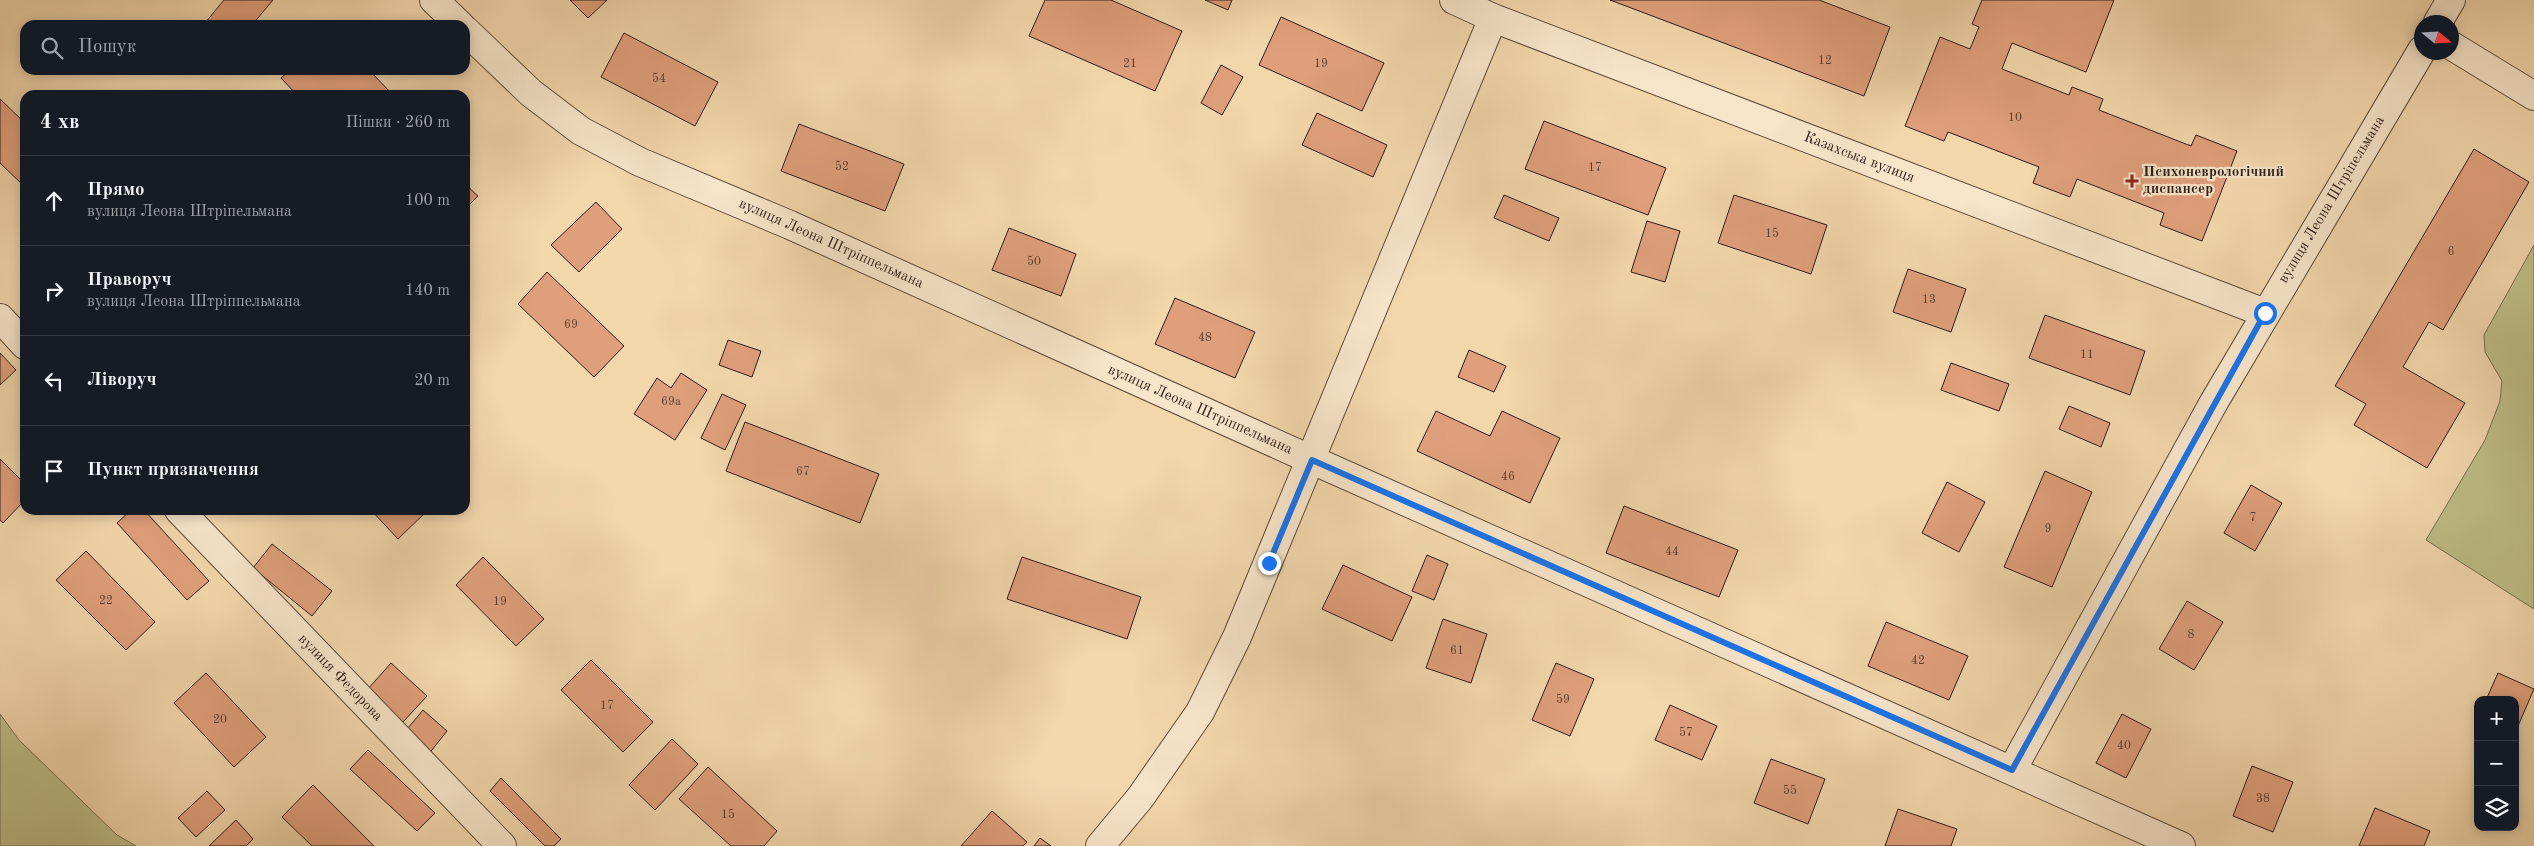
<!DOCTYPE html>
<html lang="uk">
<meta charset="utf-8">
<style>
:root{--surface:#171b24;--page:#242831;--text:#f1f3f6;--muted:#9ea1a6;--line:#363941}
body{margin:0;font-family:"Old Standard TT",serif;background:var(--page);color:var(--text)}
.controls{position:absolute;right:15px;bottom:15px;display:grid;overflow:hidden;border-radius:10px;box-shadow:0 2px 12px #0003}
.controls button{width:45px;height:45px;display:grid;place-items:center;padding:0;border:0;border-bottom:1px solid var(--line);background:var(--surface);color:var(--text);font:25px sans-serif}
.compass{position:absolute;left:2414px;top:15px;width:45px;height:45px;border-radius:50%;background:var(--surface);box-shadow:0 2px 12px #0003;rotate:108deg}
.stop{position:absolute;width:15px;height:15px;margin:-11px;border:4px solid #1a73e8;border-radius:50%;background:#fff}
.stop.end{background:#1a73e8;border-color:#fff;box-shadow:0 1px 5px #0008}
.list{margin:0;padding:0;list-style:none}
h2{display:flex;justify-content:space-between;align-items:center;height:65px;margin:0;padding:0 20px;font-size:21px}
h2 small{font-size:16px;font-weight:400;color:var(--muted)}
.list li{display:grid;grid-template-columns:32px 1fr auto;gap:15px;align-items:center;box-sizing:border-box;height:90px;padding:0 20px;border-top:1px solid var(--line)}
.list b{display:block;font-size:19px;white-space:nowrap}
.list p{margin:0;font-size:16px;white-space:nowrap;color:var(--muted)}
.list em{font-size:16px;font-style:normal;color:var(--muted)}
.icon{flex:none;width:28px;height:28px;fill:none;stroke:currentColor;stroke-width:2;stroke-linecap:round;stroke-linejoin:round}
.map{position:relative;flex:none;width:2534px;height:846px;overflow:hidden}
.search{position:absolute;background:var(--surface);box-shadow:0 2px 12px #0003;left:20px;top:20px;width:450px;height:55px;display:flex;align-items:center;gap:12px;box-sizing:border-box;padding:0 18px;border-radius:15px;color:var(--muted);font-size:19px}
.panel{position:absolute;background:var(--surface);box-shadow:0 2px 12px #0003;left:20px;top:90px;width:450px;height:425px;border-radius:15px}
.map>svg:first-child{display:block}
.green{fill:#bebd87;stroke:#766e4e}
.building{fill:#df9f7c;stroke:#2d1e15}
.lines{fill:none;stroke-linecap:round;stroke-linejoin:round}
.minor-casing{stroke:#5e4c3b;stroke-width:30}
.minor{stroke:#f7e4c9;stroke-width:28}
.route{stroke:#1a73e8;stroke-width:6}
.poi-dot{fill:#8f2418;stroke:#f7e4c9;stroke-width:2}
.labels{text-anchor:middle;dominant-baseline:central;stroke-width:4.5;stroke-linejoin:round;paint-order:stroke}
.number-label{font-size:12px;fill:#5a3e2f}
.street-label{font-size:15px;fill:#2d1e15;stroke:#f7e4c9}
.poi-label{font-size:15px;font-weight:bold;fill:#2d1e15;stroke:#f7e4c9;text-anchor:start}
</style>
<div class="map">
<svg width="2534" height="846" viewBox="0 0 2534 846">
<rect width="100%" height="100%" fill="#f2d6ac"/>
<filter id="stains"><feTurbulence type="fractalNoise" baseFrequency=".004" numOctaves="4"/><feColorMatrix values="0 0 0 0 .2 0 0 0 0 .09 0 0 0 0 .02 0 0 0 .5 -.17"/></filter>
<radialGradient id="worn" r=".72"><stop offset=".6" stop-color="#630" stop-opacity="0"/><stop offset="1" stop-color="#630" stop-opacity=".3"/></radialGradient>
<g class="green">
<polygon points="2534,245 2534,609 2426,540 2485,440 2500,401 2502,381 2485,352 2484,335"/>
<polygon points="0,714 19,740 117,835 136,846 0,846"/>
</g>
<g class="building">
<polygon points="224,0 273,0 252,25 207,25 205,23"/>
<polygon points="570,0 607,0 588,18"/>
<polygon points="1045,0 1111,0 1182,31 1155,91 1029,36"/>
<polygon points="1205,0 1232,0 1228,10"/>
<polygon points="1610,0 1819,0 1890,27 1864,96"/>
<polygon points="1982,0 2114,0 2086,72 2012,43 2002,69 2069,95 2072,87 2103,99 2099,110 2191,146 2196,135 2237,151 2202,241 2160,225 2164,213 2077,179 2070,197 2033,183 2039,167 1948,132 1944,141 1905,126 1940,37 1970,49 1979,27 1972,24"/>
<polygon points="1281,17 1384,63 1362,111 1259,65"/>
<polygon points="624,33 718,82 695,126 601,77"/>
<polygon points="1221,65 1243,77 1222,115 1201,103"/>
<polygon points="290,70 369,70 393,95 297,95 281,78"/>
<polygon points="0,99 25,123 25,187 0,163"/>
<polygon points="1317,113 1387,145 1373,177 1302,145"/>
<polygon points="1544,121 1666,168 1648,215 1525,169"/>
<polygon points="799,124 904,164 885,211 781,171"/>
<polygon points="2474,149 2529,182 2443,330 2429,322 2403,367 2465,403 2427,468 2354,425 2366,404 2335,386"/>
<polygon points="465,184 478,196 465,209"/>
<polygon points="1504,195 1559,218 1549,241 1494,218"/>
<polygon points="1734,195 1827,225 1811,274 1718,243"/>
<polygon points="596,202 622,229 579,272 551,245"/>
<polygon points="1647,221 1680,231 1665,282 1631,272"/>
<polygon points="1009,228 1076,254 1061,296 992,270"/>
<polygon points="1908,269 1966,289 1951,332 1893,312"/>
<polygon points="547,272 624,346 594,377 518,304"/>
<polygon points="1175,298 1255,332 1235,378 1155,344"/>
<polygon points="2045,315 2145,351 2130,395 2029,358"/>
<polygon points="728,340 761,351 752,377 719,365"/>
<polygon points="1469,350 1506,366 1494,392 1458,377"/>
<polygon points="0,353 16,370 0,385"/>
<polygon points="1951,363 2009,384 1999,411 1941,390"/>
<polygon points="681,373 707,390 675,440 634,414 657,378 671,388"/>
<polygon points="722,394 746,405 725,450 701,438"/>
<polygon points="2069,406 2110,423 2101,447 2059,429"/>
<polygon points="1436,411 1490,436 1502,411 1560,438 1530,503 1417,451"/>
<polygon points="745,422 879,474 860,523 726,471"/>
<polygon points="0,459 25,484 25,500 3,523 0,520"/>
<polygon points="2045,471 2092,492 2052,587 2004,567"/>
<polygon points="1947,482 1985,502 1959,552 1922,533"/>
<polygon points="2251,485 2282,503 2255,551 2224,533"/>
<polygon points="1624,506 1738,550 1719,597 1606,553"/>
<polygon points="131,510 144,510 209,581 187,600 117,523"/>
<polygon points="371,510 428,510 398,539"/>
<polygon points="272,544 332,591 312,616 253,568"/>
<polygon points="86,551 155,622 126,650 56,580"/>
<polygon points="1427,555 1448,564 1434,600 1412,591"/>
<polygon points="483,557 544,619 516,646 456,585"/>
<polygon points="1022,557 1141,597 1127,639 1007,599"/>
<polygon points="1343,565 1412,597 1392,641 1322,609"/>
<polygon points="2187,601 2223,622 2194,670 2159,649"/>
<polygon points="1443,619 1487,634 1471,683 1426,668"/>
<polygon points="1886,622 1968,656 1949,700 1868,666"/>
<polygon points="591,660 653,722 623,752 561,690"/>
<polygon points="391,663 427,696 403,722 368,689"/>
<polygon points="1556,663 1594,679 1570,736 1532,720"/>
<polygon points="206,673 266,737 234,767 174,703"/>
<polygon points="2498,673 2534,689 2515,733 2515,700 2486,700"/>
<polygon points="1670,705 1717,726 1702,760 1655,740"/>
<polygon points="423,710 447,731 428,755 403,734"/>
<polygon points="2122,714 2151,729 2126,778 2096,763"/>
<polygon points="672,739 698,764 655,810 629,785"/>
<polygon points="368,750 435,813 417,831 350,769"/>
<polygon points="1771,759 1825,779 1808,824 1754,803"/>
<polygon points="2252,766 2293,782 2273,832 2233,816"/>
<polygon points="708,767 777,831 764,846 731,846 679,799"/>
<polygon points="501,778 561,839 554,846 545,846 490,791"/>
<polygon points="313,785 374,846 312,846 282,817"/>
<polygon points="207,791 225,810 196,837 178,818"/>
<polygon points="2375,808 2430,831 2424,846 2359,846"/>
<polygon points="1898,809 1957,829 1951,846 1885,846"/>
<polygon points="992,811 1027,842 1023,846 961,846"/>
<polygon points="236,820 253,839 246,846 209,846"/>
<polygon points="1040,838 1051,846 1034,846"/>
</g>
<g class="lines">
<defs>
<g id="minor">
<polyline points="434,0 460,25"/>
<polyline points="1454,0 1493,18 2265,313"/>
<polyline points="2438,22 2451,0"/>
<polyline points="465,30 531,93 581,131 640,162 790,225 1312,460 2181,846"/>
<polyline points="2452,46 2534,96"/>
<polyline points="0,318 25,345"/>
<polyline points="179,510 502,846"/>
<polyline points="2012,770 2214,402 2422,50"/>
<polyline points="1100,846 1140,798 1200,712 1237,637 1493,18"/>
</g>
</defs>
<use href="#minor" class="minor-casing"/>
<use href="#minor" class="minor"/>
</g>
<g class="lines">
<polyline class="route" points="1269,563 1312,460 2012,770 2265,313"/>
</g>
<path class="poi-dot" d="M2129.5 173.5h5v5h5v5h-5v5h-5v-5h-5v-5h5z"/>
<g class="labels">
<g class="number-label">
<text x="1825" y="61">12</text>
<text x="1130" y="64">21</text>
<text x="1321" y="64">19</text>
<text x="659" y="79">54</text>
<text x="2015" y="118">10</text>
<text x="842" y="167">52</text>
<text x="1595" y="168">17</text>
<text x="1772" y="234">15</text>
<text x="2451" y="252">6</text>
<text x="1034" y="262">50</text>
<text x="1929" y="300">13</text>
<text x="571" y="325">69</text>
<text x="1205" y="338">48</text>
<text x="2087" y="355">11</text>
<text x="671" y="402">69а</text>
<text x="803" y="472">67</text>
<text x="1508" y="477">46</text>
<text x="2253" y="518">7</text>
<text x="2048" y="529">9</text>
<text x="1672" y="552">44</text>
<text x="106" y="601">22</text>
<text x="500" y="602">19</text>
<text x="2191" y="635">8</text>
<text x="1457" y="651">61</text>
<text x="1918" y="661">42</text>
<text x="1563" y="700">59</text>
<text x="607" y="706">17</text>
<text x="220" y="720">20</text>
<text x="1686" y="733">57</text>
<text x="2124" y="746">40</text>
<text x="1790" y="791">55</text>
<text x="2263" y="799">38</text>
<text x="728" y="815">15</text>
</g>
<g class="street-label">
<text transform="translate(1859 158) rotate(21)">Казахська вулиця</text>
<text transform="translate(2332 200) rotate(-59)">вулиця Леона Штріпельмана</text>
<text transform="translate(831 244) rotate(24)">вулиця Леона Штріппельмана</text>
<text transform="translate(1200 410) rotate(24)">вулиця Леона Штріппельмана</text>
<text transform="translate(340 678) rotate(46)">вулиця Федорова</text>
</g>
<g class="poi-label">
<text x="2143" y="172">Психоневрологічний<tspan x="2143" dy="17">диспансер</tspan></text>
</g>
</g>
<rect width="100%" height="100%" filter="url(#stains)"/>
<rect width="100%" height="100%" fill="url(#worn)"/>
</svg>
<div class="controls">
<button>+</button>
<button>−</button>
<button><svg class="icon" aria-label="layers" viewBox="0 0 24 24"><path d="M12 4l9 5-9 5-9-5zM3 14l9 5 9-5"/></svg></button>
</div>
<svg class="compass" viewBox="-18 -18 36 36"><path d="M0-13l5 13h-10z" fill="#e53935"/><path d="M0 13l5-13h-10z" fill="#9ea1a6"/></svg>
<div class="stop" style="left:2265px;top:313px"></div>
<div class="stop end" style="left:1269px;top:563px"></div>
<div class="search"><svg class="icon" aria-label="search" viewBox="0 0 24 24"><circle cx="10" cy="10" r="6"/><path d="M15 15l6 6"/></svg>Пошук</div>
<section class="panel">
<h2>4 хв<small>Пішки · 260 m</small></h2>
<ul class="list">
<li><svg class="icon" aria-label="ahead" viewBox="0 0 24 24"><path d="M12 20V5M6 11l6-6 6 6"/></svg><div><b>Прямо</b><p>вулиця Леона Штріпельмана</p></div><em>100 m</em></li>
<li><svg class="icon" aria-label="right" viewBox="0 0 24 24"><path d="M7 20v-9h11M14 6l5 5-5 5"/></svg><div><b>Праворуч</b><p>вулиця Леона Штріппельмана</p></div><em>140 m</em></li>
<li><svg class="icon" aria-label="left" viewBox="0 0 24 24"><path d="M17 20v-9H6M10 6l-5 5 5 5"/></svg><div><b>Ліворуч</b></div><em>20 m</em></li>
<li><svg class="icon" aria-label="arrive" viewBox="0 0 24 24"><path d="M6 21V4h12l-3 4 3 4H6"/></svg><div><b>Пункт призначення</b></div></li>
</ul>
</section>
</div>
